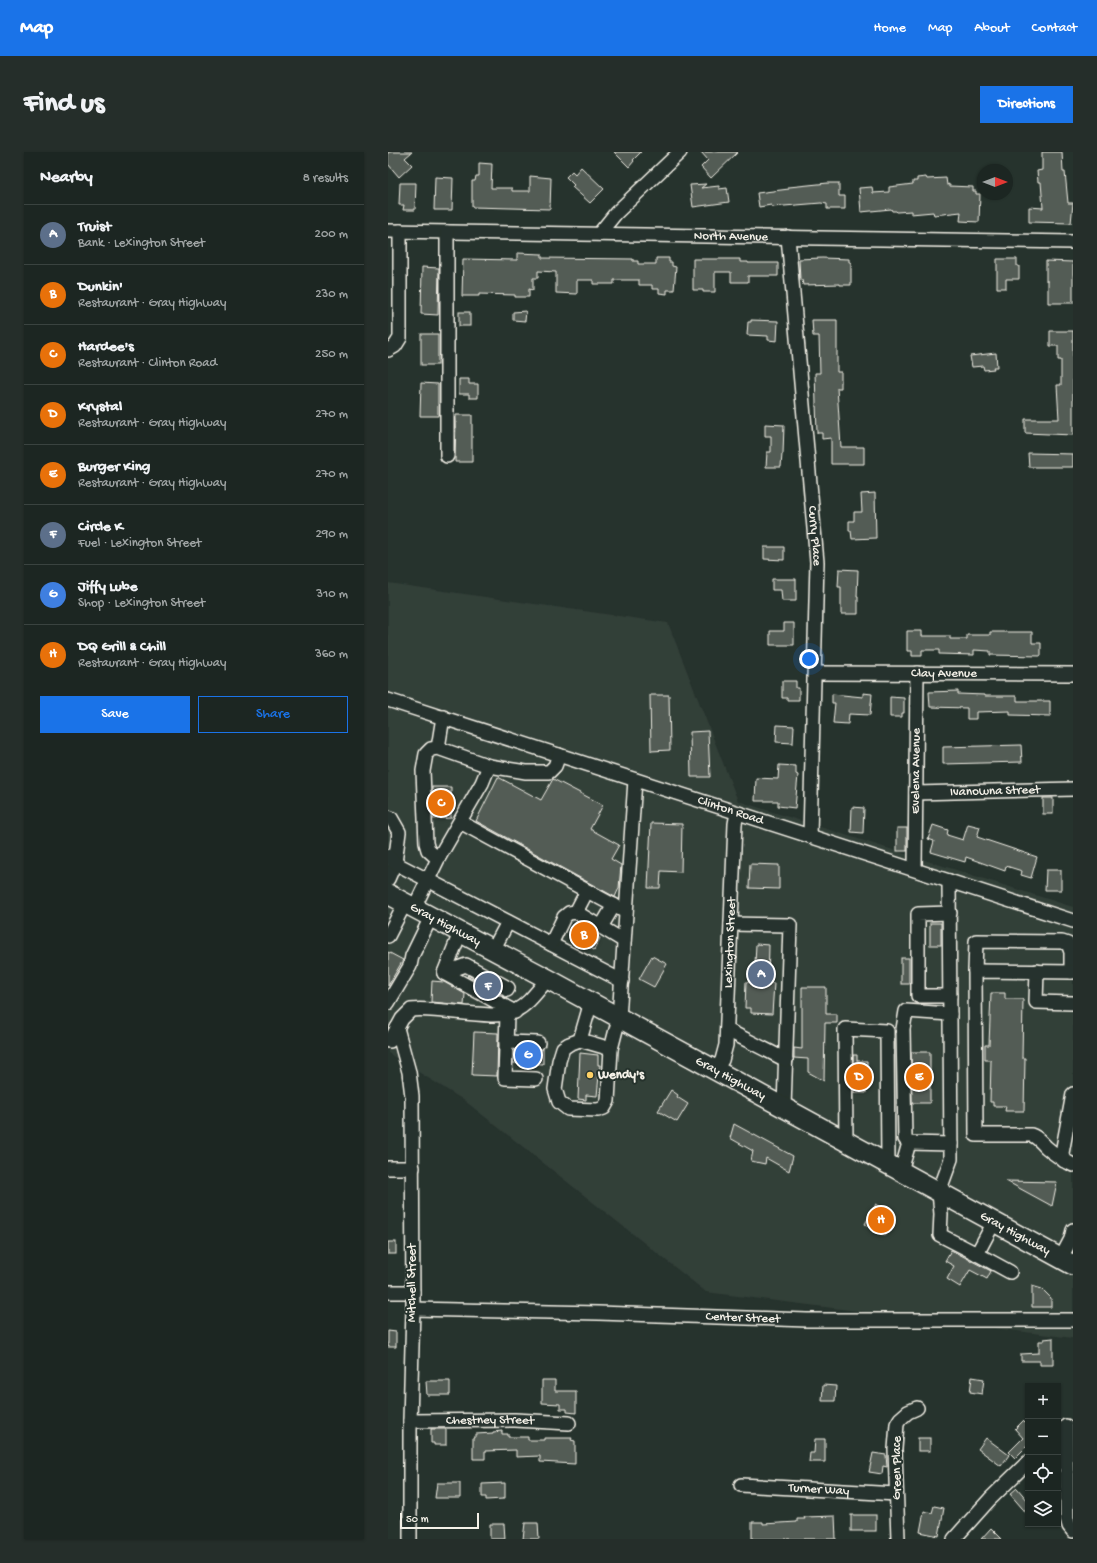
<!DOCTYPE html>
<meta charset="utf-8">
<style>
:root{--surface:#1c2622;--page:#252e2a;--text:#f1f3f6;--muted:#a0a5a5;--line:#3a4340;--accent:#1a73e8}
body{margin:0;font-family:"Gochi Hand",sans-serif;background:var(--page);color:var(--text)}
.controls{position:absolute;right:12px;bottom:12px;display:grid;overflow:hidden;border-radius:0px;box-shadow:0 1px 3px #0004}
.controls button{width:36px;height:36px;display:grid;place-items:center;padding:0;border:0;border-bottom:1px solid var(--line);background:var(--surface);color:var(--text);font:20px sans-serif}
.compass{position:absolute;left:589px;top:12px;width:36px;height:36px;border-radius:50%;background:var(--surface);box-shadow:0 1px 3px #0004;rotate:90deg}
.scale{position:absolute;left:12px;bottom:10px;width:79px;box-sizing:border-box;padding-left:4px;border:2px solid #f4f1e8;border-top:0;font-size:11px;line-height:14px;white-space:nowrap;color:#f4f1e8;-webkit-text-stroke:3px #26332d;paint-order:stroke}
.you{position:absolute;left:421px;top:507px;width:14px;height:14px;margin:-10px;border:3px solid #fff;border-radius:50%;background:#1a73e8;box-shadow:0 0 0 6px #1a73e833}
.badge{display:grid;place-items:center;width:26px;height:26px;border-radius:50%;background:var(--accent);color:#fff;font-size:13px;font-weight:700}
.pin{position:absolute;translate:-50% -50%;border:2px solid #fff;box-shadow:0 1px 4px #0006}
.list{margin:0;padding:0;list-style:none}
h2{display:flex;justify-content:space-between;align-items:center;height:52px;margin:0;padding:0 16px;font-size:17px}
h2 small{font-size:13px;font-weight:400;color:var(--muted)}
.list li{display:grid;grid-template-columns:26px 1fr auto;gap:12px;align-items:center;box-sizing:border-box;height:60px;padding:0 16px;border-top:1px solid var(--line)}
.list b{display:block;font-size:15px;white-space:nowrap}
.list p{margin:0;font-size:13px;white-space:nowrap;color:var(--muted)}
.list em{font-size:13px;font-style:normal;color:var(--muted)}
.actions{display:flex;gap:8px;padding:12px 16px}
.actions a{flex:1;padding:9px 0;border:1px solid var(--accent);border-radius:0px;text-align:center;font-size:14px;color:var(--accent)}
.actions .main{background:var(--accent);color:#fff}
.icon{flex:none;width:22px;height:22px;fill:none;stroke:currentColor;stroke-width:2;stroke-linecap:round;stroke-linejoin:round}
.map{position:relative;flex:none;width:685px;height:1387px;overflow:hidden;border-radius:0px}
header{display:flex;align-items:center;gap:24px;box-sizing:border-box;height:56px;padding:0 20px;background:var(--accent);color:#fff}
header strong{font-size:19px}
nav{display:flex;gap:22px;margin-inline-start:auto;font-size:14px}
.intro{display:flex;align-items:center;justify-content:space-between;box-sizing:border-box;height:96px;padding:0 24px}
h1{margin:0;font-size:28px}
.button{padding:10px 18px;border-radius:0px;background:var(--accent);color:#fff;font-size:14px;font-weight:700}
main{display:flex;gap:24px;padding:0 24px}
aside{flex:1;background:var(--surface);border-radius:0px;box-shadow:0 1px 3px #0004}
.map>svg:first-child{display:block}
.built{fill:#333f39}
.building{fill:#525c55;stroke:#f4f1e8}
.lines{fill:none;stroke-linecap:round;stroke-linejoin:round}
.minor-casing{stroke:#f4f1e8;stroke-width:16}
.highway-casing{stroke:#f4f1e8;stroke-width:22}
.minor{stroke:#26332d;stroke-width:13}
.highway{stroke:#26332d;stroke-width:19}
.poi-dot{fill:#ffd166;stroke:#26332d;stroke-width:1.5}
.labels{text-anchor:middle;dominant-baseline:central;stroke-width:4;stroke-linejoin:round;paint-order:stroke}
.street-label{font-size:13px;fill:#f4f1e8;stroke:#26332d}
.poi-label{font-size:13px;font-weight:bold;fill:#f4f1e8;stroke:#26332d;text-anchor:start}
</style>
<header>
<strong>Map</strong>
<nav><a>Home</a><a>Map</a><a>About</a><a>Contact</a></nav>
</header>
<div class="intro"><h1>Find us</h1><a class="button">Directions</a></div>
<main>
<aside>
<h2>Nearby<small>8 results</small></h2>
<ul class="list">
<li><span class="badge" style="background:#5c6f8a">A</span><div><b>Truist</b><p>Bank · Lexington Street</p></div><em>200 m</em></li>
<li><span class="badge" style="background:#e8710a">B</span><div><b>Dunkin'</b><p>Restaurant · Gray Highway</p></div><em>230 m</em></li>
<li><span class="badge" style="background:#e8710a">C</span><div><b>Hardee's</b><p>Restaurant · Clinton Road</p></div><em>250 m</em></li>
<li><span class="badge" style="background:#e8710a">D</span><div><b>Krystal</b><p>Restaurant · Gray Highway</p></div><em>270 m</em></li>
<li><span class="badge" style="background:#e8710a">E</span><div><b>Burger King</b><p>Restaurant · Gray Highway</p></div><em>270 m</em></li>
<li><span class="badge" style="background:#5c6f8a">F</span><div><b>Circle K</b><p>Fuel · Lexington Street</p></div><em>290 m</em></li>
<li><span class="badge" style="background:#3f7fe0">G</span><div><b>Jiffy Lube</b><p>Shop · Lexington Street</p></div><em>310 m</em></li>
<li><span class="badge" style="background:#e8710a">H</span><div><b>DQ Grill &amp; Chill</b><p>Restaurant · Gray Highway</p></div><em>360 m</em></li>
</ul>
<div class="actions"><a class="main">Save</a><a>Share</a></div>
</aside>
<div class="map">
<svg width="685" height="1387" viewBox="0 0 685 1387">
<rect width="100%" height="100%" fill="#26332d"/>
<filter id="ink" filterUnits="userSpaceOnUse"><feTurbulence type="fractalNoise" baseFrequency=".025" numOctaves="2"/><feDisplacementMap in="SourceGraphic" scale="8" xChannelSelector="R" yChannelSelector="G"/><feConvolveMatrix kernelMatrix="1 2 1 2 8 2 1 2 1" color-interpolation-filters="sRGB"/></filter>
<g filter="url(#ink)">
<polygon class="built" points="0,431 280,471 350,649 685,755 685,1186 318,1140 77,949 0,901"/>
<g class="building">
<polygon points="0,0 24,0 17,6 24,13 11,25 0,12"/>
<polygon points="226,0 253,0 245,8 246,9 241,15"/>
<polygon points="313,0 350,0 323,26 313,15 320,8"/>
<polygon points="654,0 674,0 675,20 677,20 680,51 685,51 683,71 641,70 641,55 655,56 653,30 650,30 649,19 654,18"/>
<polygon points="91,11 104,12 103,36 124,36 124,39 142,39 142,24 163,26 162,57 84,55 84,29 87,29 88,24 91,24"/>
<polygon points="193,15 216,37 202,51 184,35 186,33 178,25 184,19 187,22"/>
<polygon points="47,25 65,26 64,58 46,58"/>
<polygon points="538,25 539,27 558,26 559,33 561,32 561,34 585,35 585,39 588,39 588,42 592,42 591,70 572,69 573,60 546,63 545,60 523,62 523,59 509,60 508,59 504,59 503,57 473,60 471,36 484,35 485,41 501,40 501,35 525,32 525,29 529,29 529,26"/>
<polygon points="12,31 28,31 27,58 15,58 16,53 11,53"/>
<polygon points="440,31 451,31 451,44 457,44 457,57 439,57 439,52 433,51 384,55 383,53 371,55 369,41 401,37 401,35"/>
<polygon points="318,32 313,36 331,34 331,37 339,36 341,50 305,55 302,33"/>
<polygon points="129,101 154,102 154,106 245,107 245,109 250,109 250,112 268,112 268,106 281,106 281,110 284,110 284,114 288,115 286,138 279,138 279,142 271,141 271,137 264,137 264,133 251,133 251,128 226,128 226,132 205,132 205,128 189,128 189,142 168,141 168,120 150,119 150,126 145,126 145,138 141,137 141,145 127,145 127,143 91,142 91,144 74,144 75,107 129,108"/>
<polygon points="434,106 461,107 461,110 463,110 463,133 452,133 452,132 415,133 414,128 412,128 411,107"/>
<polygon points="305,107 352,107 352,110 360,110 360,111 390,111 390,124 360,124 360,130 343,130 343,120 327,120 327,140 315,140 315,138 305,138"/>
<polygon points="609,107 629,107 629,114 631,114 631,127 618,127 618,136 609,136"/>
<polygon points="658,109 685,110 685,151 660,151 660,129 658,129"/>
<polygon points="34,115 51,116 50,163 33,162"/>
<polygon points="138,159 137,169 125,168 125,160"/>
<rect x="71" y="160" width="11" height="14"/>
<polygon points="363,168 390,169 389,189 380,188 380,184 359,183 360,170 363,170"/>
<polygon points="424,168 449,168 449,220 453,220 453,236 449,236 453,295 476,295 476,312 443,312 443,286 434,287 434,281 429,281 427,221 432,221 431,184 425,184"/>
<polygon points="662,179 685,179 685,283 637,281 637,267 671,267 669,233 673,233 673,208 670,208 670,194 662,194"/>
<rect x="33" y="182" width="17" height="31"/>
<polygon points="608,201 609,215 605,215 606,217 596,218 595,214 584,215 582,204"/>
<polygon points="71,227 81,227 81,232 90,232 90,246 81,246 81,242 71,242"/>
<polygon points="33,231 50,232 50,264 32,264"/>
<polygon points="68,263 84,263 84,310 67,310"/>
<polygon points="377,272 396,273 395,302 394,302 393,315 378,315 379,300 383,300 383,284 377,284"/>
<polygon points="640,301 685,302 685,315 641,315"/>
<polygon points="487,341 488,386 464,387 463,379 461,379 461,369 466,369 466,360 474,360 473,342"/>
<polygon points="376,395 396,395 396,408 376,407"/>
<polygon points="451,417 470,418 469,445 470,445 470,462 453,462 453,435 450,435"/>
<polygon points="384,427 408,427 408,449 394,449 393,438 384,438"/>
<polygon points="396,471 406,471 406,493 382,493 382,479 396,479"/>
<polygon points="519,479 534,479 534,484 562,484 562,487 579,487 579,483 602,483 602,480 644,480 644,491 653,491 653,504 602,503 602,499 586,498 586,503 551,502 551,498 534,498 534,504 524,504 524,499 519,499"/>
<polygon points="394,529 408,529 408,536 411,536 411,548 399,548 399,546 394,546"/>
<polygon points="570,539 570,542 597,543 597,544 629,544 629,549 662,549 662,564 622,563 622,559 588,560 588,567 579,567 579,556 542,555 541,540"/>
<polygon points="475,541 484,542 482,563 461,562 460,572 445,571 447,551 444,551 444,542 475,545"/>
<polygon points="262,543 281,543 282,598 263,599"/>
<polygon points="502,545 516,546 516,561 514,561 514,565 502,565"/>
<polygon points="389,573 406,574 405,591 388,590"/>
<polygon points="320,579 322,625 303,625 302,580"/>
<polygon points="633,593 634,610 555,612 555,595"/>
<polygon points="391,613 408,614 408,622 410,623 407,656 390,654 390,649 367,649 368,626 390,627"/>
<polygon points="110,625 153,648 165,627 215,653 202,677 231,693 223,707 233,713 231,736 227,745 88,669"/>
<polygon points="44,635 63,635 63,666 45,667"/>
<rect x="655" y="646" width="10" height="16"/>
<polygon points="464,655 476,656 475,681 463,680"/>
<polygon points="263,671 294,672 293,720 273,719 272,736 260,736"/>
<polygon points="580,672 592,675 589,685 649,705 643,726 633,723 634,719 618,714 617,719 578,705 577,710 543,700 546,689 540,687 545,673 560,678 559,683 575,688"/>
<rect x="509" y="676" width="10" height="23"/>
<polygon points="362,712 391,713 391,737 361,736"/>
<polygon points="658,718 673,718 673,738 657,738"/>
<polygon points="189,771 201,777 199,779 212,786 206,798 186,787 188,784 183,782"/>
<rect x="542" y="771" width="11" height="22"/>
<polygon points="368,792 381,793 380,831 386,831 384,862 363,861 363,856 357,856 358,830 366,831"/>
<polygon points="0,800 15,808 0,834"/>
<polygon points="264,804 279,812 266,835 251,827"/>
<rect x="513" y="806" width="8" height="26"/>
<polygon points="80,823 112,841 113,843 79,824"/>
<polygon points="44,829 56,830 77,842 76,853 43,850"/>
<polygon points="414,835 438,835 438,862 449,862 449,871 437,871 436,929 420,920 420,907 406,906 406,896 414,897"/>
<polygon points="603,841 617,841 617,847 635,847 634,906 637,906 636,959 617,959 618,954 605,954 605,950 602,950 603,908 597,908 597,893 601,893"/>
<polygon points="86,880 110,881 109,924 84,923"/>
<polygon points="155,897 155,912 125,911 126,898 150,899"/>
<polygon points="523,900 542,900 542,951 524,951"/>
<polygon points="192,901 210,903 210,913 212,913 209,944 198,943 198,948 190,947"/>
<polygon points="465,903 469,903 469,909 479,909 479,919 481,919 481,931 478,931 478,941 466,941"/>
<polygon points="283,938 290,943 289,945 300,952 289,970 270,959"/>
<polygon points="346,972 405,1004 401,1019 378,1006 377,1012 363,1009 365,999 342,986"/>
<polygon points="618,1029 669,1030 664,1054"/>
<polygon points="488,1052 508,1063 497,1084 477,1072"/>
<rect x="0" y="1090" width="8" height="12"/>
<polygon points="563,1098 603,1119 599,1127 582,1118 572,1135 559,1127 566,1114 557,1109"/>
<polygon points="644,1134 654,1137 663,1146 663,1155 644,1155"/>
<polygon points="0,1179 8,1180 8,1195 0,1195"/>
<polygon points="665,1186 665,1213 652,1213 652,1209 633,1209 633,1202 651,1201 651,1189 656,1189 656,1187"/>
<polygon points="584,1225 596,1227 594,1242 582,1240"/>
<polygon points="154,1228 167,1228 167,1239 188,1239 188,1261 179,1260 179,1257 172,1257 172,1252 154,1251"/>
<polygon points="38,1229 62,1229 62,1243 39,1243"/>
<polygon points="435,1233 448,1234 447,1249 434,1249"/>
<polygon points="635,1269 640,1274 640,1293 627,1306 621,1300 635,1286 627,1277"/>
<polygon points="43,1277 58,1277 58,1293 46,1293 46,1291 43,1291"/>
<polygon points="114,1279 114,1282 120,1282 120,1285 140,1285 140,1288 156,1288 156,1286 184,1286 183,1288 187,1289 187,1312 152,1310 152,1304 128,1305 128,1298 97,1299 97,1307 85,1307 85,1285 88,1285 88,1282 105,1281 105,1280"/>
<rect x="530" y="1286" width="12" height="13"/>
<polygon points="598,1286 621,1303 613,1314 590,1297"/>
<polygon points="427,1287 437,1287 437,1310 421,1310 422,1301 426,1301"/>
<polygon points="485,1301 498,1303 499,1315 495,1314 494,1322 481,1320"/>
<polygon points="49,1331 72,1331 72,1346 47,1346"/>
<polygon points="117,1331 117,1346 115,1346 115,1347 98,1348 98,1345 94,1345 94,1332"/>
<polygon points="629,1336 640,1349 640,1363 622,1342"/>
<polygon points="546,1354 556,1356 551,1384 532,1380 536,1359 544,1361"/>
<rect x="463" y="1363" width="25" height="16"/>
<polygon points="447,1364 448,1387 364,1387 364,1370 375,1370 375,1372 409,1370 409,1367 417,1367 416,1365"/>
<polygon points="137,1371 150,1371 151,1387 135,1387"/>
<polygon points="102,1372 116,1372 117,1387 102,1387"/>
<polygon points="603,1376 614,1387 593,1387"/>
</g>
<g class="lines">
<defs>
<g id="minor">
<path id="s1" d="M0 79 685 90"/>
<polyline points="59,80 59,304"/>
<polyline points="211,82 228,61 292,0"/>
<path id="s2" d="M400 85 429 410 422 684"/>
<polyline points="0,198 7,194 12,186 12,79"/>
<path id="s3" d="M427 521 685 522"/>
<path id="s4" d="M0 548 685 769"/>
<polyline points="50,596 55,565"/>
<polyline points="101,614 138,620 161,620 167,614 171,603"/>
<path id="s5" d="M528 641 685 637"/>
<polyline points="0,665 3,666 11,680 7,711 0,727"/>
<polyline points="72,670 238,760"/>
<polyline points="0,704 7,711 234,829"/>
<path id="s6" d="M527 717 529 521"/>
<polyline points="561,729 563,1007 551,1040 553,1062 552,1083 589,1102 606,1070"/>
<polyline points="26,756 50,707 94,631 101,614 50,596 43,597 38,602 35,619 38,691 40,698 50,707"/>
<polyline points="188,760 199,739"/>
<polyline points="562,761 530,762 530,844 562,844"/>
<polyline points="343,772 402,773 396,956"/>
<polyline points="213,775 226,753"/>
<polyline points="72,781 56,821 127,860"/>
<polyline points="0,784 17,751"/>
<polyline points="163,792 176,765 181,761 188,760 236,789"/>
<polyline points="105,798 120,770"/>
<polyline points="587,819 588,789 674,790 680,792 683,800 683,820"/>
<polyline points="649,819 648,850 685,851"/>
<path d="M685 820 587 819 588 983H643C650 985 653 990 658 995 666 1002 675 1008 685 1013"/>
<polyline points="56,821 78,813 120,836 119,838"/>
<polyline points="203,850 192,888 181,892 175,896 171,909 167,937 171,950 180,957 210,958 216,956 220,949 223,897 231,866 247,628"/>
<polyline points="0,851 22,814 24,804 43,765"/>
<polyline points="119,862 117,926 148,927"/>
<polyline points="562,862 518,859 515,877 517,987 521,991 563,992"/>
<polyline points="9,876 21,920 24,944 25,1157 22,1269 22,1387"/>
<polyline points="339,878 398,908"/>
<polyline points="192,888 223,897"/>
<path d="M0 889H2L14 867 23 858C49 854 108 870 127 859 141 852 150 838 160 827"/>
<polyline points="118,890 150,891"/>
<path id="s7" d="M327 919 334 908 338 893 347 672 349 661"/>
<polyline points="458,990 457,877 499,879 500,1012"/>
<polyline points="676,1009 674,1001 685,942"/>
<polyline points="0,1016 25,1016"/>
<polyline points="513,1019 521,991"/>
<polyline points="589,1102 622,1120"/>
<polyline points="673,1106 683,1087 685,1078"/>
<polyline points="0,1140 25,1140"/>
<path id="s8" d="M25 1157 210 1161 419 1168H685"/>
<path id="s9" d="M22 1269 127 1268 181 1271"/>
<polyline points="678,1274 679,1366 681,1374 685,1379"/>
<path id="s10" d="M353 1333 508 1342"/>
<polyline points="510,1387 507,1297 509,1272 512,1267 520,1260 529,1256"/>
<polyline points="566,1387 602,1347 640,1310"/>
</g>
<g id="highway">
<path id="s11" d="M0 742 160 827 685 1113"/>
</g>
</defs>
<use href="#minor" class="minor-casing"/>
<use href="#highway" class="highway-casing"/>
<use href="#minor" class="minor"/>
<use href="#highway" class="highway"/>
</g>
</g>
<circle class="poi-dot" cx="202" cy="923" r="4"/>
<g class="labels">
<g class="street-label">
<text stroke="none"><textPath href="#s1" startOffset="343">North Avenue</textPath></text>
<text stroke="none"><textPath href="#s2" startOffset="300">Curry Place</textPath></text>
<text stroke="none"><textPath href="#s3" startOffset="129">Clay Avenue</textPath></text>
<text stroke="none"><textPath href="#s6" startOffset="98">Evelena Avenue</textPath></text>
<text stroke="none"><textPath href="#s5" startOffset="79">Ivanowna Street</textPath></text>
<text stroke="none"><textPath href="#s4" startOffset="360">Clinton Road</textPath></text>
<text stroke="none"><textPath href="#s11" startOffset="65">Gray Highway</textPath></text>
<text stroke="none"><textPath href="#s7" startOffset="131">Lexington Street</textPath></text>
<text stroke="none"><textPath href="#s11" startOffset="389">Gray Highway</textPath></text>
<text stroke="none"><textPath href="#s11" startOffset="713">Gray Highway</textPath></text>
<text transform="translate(24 1131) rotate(-90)">Mitchell Street</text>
<text stroke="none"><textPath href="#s8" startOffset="330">Center Street</textPath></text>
<text stroke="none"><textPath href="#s9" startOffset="80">Chestney Street</textPath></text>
<text transform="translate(509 1316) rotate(-90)">Green Place</text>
<text stroke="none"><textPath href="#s10" startOffset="78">Turner Way</textPath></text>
</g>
<g class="poi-label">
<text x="210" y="923">Wendy's</text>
</g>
</g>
</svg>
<div class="controls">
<button>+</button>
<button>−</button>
<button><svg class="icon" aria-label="locate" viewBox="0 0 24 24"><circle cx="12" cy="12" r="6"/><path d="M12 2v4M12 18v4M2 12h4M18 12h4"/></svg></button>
<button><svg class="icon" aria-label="layers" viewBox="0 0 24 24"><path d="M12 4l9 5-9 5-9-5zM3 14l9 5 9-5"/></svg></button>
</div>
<svg class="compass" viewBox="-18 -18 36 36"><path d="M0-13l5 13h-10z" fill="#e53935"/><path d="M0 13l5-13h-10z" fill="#a0a5a5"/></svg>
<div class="scale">50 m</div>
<div class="you"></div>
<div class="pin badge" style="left:373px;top:822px;background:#5c6f8a">A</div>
<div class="pin badge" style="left:196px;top:783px;background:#e8710a">B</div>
<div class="pin badge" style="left:53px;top:651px;background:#e8710a">C</div>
<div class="pin badge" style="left:471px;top:925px;background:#e8710a">D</div>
<div class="pin badge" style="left:531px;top:925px;background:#e8710a">E</div>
<div class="pin badge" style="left:100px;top:834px;background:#5c6f8a">F</div>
<div class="pin badge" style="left:140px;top:903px;background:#3f7fe0">G</div>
<div class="pin badge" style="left:493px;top:1068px;background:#e8710a">H</div>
</div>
</main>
